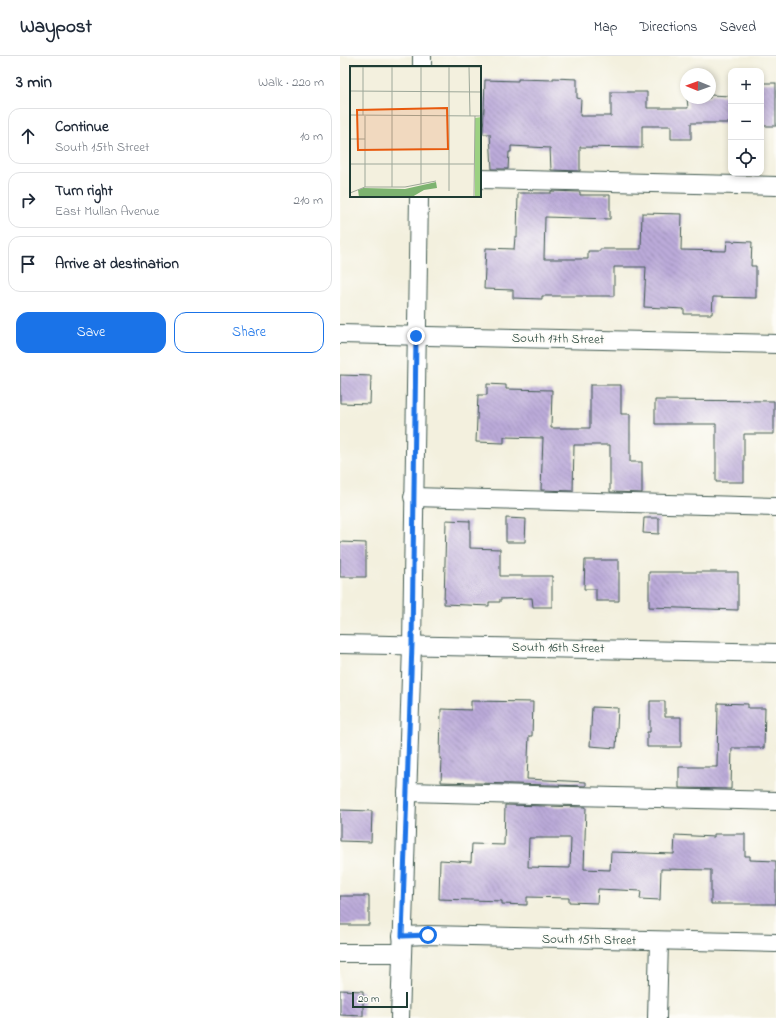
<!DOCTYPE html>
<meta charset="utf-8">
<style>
:root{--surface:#fff;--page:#f6f6f7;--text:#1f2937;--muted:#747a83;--line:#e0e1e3;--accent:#1a73e8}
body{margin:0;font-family:"Indie Flower",sans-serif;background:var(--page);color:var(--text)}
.controls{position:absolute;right:12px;top:12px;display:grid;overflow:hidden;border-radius:8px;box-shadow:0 2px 6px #0003}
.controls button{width:36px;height:36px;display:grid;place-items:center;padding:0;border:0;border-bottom:1px solid var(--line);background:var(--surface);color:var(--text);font:20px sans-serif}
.compass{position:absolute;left:340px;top:12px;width:36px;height:36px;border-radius:50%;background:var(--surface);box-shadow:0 2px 6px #0003;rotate:271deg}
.scale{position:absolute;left:12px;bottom:10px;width:56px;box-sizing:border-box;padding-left:4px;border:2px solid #1f3d34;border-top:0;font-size:11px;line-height:14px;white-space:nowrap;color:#1f3d34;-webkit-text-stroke:3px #fdfcf7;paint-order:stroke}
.stop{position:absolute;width:12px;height:12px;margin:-9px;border:3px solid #1a73e8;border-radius:50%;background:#fff}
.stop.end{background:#1a73e8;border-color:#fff;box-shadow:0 1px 4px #0008}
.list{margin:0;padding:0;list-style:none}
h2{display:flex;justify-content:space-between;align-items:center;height:52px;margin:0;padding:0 16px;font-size:17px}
h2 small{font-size:13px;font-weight:400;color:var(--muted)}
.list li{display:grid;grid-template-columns:26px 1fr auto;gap:12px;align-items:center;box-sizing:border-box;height:56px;margin:0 8px 8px;padding:0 8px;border:1px solid var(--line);border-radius:12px}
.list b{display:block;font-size:15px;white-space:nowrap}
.list p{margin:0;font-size:13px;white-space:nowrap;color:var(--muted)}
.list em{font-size:13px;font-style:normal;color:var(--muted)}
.actions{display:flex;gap:8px;padding:12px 16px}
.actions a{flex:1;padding:9px 0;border:1px solid var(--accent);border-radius:12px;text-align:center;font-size:14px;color:var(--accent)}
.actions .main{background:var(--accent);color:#fff}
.icon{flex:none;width:22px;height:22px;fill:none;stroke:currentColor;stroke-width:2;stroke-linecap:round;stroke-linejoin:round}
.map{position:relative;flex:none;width:436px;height:962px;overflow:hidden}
header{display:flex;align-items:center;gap:24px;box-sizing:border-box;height:56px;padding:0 20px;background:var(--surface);border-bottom:1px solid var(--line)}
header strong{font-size:19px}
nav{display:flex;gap:22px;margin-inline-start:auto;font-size:14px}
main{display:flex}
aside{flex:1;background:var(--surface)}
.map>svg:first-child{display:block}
.building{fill:url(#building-back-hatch);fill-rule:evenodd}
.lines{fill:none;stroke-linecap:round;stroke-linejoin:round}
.minor-casing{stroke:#3f584e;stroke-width:20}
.minor{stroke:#fff;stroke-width:18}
.route{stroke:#1a73e8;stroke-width:5}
.labels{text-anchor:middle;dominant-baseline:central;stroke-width:4;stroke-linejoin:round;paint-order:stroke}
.street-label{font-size:13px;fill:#1f3d34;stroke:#fdfcf7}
.inset-road{fill:none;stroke:#9ea89a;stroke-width:1}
.view{fill:#e8590c;fill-opacity:0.15;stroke:#e8590c;stroke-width:2}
.inset-edge{fill:none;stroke:#1f3d34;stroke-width:2}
</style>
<header>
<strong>Waypost</strong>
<nav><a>Map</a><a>Directions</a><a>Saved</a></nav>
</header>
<main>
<aside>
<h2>3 min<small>Walk · 220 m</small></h2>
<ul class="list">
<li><svg class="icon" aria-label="ahead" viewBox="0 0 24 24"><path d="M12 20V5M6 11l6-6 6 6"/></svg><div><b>Continue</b><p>South 15th Street</p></div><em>10 m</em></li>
<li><svg class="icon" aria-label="right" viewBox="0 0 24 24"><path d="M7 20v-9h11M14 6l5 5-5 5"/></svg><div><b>Turn right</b><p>East Mullan Avenue</p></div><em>210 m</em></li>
<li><svg class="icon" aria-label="arrive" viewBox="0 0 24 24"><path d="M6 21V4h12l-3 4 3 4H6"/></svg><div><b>Arrive at destination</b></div></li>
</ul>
<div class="actions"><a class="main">Save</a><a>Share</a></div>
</aside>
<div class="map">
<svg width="436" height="962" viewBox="0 0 436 962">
<defs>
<pattern id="building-back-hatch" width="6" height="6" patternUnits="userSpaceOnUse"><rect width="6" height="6" fill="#bbaad9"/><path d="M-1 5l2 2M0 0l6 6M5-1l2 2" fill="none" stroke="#978cb1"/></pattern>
</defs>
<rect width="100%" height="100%" fill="#fdfcf7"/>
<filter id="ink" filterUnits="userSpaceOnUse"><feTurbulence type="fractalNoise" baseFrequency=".025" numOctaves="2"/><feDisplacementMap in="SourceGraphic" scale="8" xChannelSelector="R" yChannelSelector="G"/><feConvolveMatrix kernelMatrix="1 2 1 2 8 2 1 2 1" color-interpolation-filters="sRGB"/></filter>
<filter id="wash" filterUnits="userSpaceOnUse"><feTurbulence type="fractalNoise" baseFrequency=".012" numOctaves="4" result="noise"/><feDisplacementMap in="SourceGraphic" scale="16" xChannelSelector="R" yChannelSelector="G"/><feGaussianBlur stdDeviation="0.9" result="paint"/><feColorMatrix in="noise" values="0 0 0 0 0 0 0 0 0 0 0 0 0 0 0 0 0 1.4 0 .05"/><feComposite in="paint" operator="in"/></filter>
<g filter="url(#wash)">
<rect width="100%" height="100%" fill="#f3f0de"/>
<g id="blocks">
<g class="building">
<polygon points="213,22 237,23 237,42 241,43 240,60 271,60 271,36 307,36 307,52 348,52 347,42 370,42 370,39 391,40 391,67 351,67 351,83 331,83 331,70 302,70 302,92 240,91 240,115 211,114 210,92 171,90 171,96 169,96 168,113 152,113 150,78 143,78 145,24 178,25 178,23 213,24"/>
<rect x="421" y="27" width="15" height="43"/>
<polygon points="211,135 240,136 240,139 270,139 270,163 205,161 204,203 248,203 248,195 260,195 260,193 301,193 302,157 342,158 341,194 386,195 387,185 412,186 411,210 416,210 416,242 373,241 372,258 344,258 344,253 304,251 306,211 274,211 274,240 202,240 202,243 173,242 173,234 144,233 146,192 174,193 175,181 177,181 178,137 211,137"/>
<polygon points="0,319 31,320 30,348 0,347"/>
<polygon points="147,328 166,329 166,333 212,334 211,372 250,372 250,329 281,329 281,358 290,358 290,406 302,406 302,437 270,436 270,389 234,389 233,435 201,434 203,382 164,381 164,387 136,386 138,339 147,339"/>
<polygon points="315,344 434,345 434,378 404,378 404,426 376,426 376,368 315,368"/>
<polygon points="166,462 186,463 185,486 166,486"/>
<polygon points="304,462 319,462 319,478 303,477"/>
<polygon points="106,464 130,465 130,492 160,493 160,520 212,520 212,551 193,551 192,542 160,543 160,546 149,546 149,550 104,548"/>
<polygon points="0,486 26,487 26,521 0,521"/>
<polygon points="245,504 279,504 279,545 256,545 256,533 244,533"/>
<polygon points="309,516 398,516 398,554 309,551"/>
<polygon points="131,645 193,646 192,680 189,680 187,723 246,726 246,730 101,726 102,703 100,703 101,653 131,654"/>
<polygon points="310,645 325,645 325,661 341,661 341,691 307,691 307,676 310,676"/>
<polygon points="378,647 408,648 408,652 425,652 424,692 392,692 391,733 339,732 339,711 377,711"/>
<polygon points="252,651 278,652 276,692 250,690"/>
<path d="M165 749 246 751 244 813 270 814 271 796 334 798 335 779 374 781V778H405V800H410V804L436 805V848H371V814L321 813 320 844 300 843 301 835 258 833 257 847 229 846V842L187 841V849L162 848V845L99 843 100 804 131 806 132 788 164 789ZM189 782H231L230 812 188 811Z"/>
<polygon points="0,754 32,755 31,786 0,785"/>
<rect x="0" y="840" width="29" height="29"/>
<polygon points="0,934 23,935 23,960 0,959"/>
</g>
</g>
</g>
<g filter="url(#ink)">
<use href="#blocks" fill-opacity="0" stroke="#3f584e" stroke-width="1"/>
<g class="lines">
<defs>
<g id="minor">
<polyline points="82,11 82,0"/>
<polyline points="140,123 436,130"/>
<polyline points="0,278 436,288"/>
<polyline points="73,441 436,451"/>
<polyline points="0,588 436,597"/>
<polyline points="67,736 436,745"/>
<polyline points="62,880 88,879 436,887"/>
<polyline points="0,897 62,897"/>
<polyline points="60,962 72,589 79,140"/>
<polyline points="317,962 319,885"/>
</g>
</defs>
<use href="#minor" class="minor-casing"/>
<use href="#minor" class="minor"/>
</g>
</g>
<g class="lines" filter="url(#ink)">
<polyline class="route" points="76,280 72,588 62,880 88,879"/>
</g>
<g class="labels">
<g class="street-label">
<text transform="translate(218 283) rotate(1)">South 17th Street</text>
<text transform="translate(218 592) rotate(1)">South 16th Street</text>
<text transform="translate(249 884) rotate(1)">South 15th Street</text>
</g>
</g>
<g transform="translate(10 10)">
<rect width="131" height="131" fill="#f3f0de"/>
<path d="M131 51V131H125V52Z" fill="#9cd182"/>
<path d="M86 116 87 122 74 124 62 131H9L8 124 13 122 55 123Z" fill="#7db370"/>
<path class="inset-road" d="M42 0V121M0 1H131M13 1V49M119 1 120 50M0 25 131 26M0 49 131 50M0 73H15M0 98H124M71 118V1M15 121V50M99 125V1M0 127 15 121H55L86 115M124 131 125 50"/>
<path class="view" d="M97 42 98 83 8 84 7 44Z"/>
<rect width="131" height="131" class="inset-edge"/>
</g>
</svg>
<div class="controls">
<button>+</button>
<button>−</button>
<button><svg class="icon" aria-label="locate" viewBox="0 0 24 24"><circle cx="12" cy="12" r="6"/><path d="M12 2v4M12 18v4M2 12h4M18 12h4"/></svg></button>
</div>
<svg class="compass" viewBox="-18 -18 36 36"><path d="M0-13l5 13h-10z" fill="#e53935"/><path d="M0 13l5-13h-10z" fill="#747a83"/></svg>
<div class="scale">20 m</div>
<div class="stop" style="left:88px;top:879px"></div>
<div class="stop end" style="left:76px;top:280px"></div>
</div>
</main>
